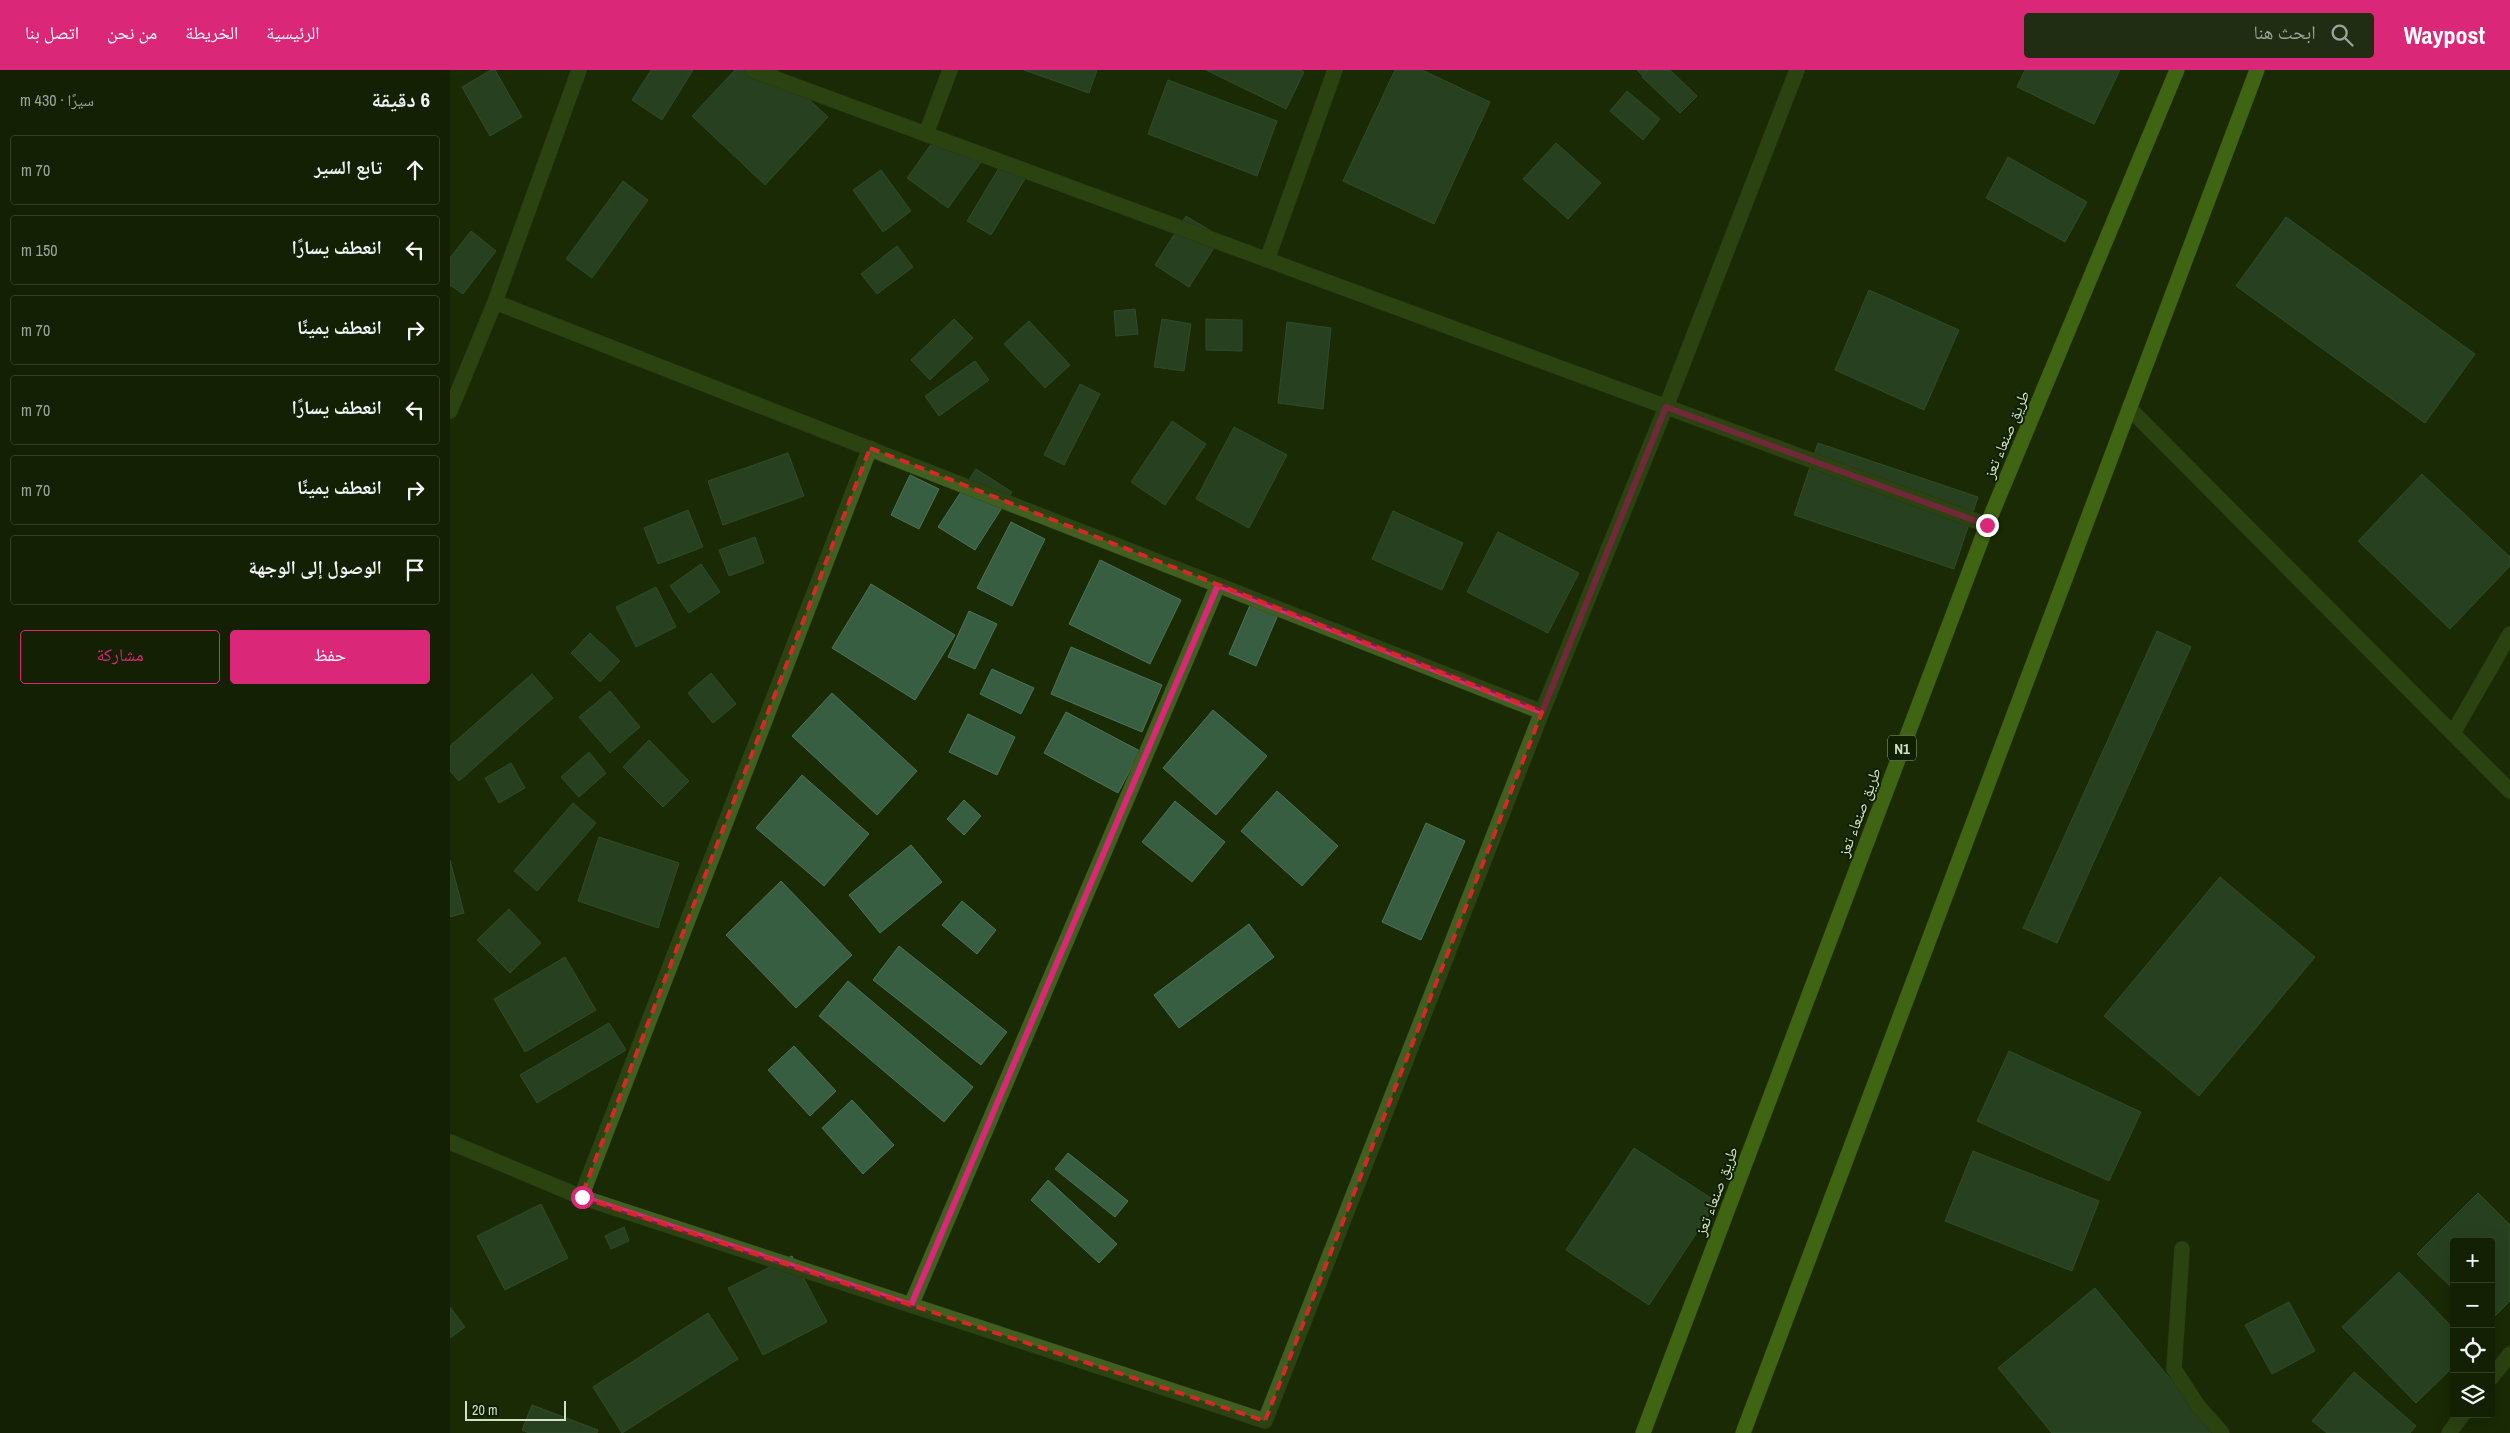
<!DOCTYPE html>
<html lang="ar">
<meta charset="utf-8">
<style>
:root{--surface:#132004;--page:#202d13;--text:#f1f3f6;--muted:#9da39a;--line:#323e26;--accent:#db2777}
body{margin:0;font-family:"Archivo Narrow","Noto Naskh Arabic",sans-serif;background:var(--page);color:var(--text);direction:rtl}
.controls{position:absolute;right:15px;bottom:15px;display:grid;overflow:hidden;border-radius:5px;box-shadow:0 5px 20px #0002}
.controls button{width:45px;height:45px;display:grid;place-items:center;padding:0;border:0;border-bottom:1px solid var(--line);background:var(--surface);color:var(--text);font:25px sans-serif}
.scale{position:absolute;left:15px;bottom:12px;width:101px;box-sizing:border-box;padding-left:5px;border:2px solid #d3dfc9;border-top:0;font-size:14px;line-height:18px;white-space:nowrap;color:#d3dfc9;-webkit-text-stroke:4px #0f2000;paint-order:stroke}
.stop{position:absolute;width:15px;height:15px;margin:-11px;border:4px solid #db2777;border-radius:50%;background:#fff}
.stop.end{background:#db2777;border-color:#fff;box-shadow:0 1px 5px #0008}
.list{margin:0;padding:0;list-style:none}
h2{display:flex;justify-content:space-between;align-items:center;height:65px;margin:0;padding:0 20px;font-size:21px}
h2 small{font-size:16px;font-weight:400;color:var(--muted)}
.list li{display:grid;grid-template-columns:32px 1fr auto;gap:15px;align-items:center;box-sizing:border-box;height:70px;margin:0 10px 10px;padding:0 10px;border:1px solid var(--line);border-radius:5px}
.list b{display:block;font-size:19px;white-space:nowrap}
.list em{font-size:16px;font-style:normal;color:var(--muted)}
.actions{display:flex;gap:10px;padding:15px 20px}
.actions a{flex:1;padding:11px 0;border:1px solid var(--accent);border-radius:5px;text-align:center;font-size:18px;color:var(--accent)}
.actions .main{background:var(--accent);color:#fff}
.icon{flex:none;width:28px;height:28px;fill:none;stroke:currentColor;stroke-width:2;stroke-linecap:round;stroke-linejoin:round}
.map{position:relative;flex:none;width:2060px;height:1363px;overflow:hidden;direction:ltr}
header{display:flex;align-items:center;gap:30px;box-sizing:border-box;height:70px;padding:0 25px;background:var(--accent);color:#fff}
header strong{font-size:24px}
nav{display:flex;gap:28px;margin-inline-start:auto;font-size:18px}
.search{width:350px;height:45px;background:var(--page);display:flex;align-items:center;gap:12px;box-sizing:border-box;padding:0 18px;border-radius:5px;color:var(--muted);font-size:19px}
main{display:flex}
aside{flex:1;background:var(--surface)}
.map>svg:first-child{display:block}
.building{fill:#385e42;stroke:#4c7356}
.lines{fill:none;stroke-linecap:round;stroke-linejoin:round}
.street-casing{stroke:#374724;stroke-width:16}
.highway-casing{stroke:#374724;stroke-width:16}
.street{stroke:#416020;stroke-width:15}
.highway{stroke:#6fad22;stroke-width:15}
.route{stroke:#db2777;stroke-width:6}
.marked{fill:none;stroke:#d62828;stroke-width:4;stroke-dasharray:10 6;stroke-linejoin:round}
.labels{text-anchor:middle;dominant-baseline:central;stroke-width:4;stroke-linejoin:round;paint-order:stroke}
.shield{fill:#0f2000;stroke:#98a68d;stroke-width:1}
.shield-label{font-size:15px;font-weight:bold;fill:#d3dfc9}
.street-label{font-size:16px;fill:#d3dfc9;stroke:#0f2000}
</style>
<header>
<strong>Waypost</strong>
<div class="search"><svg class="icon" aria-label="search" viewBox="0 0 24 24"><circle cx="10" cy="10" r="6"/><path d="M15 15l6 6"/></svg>ابحث هنا</div>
<nav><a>الرئيسية</a><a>الخريطة</a><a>من نحن</a><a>اتصل بنا</a></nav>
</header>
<main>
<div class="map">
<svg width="2060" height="1363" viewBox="0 0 2060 1363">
<rect width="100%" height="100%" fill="#192a05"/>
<g class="building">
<polygon points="41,0 45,0 72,47 40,66 12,17"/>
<polygon points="201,0 243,0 212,50 182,30"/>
<polygon points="285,0 327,0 378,47 315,115 242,46"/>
<polygon points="574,0 647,0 639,23"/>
<polygon points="756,0 851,0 854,2 836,39"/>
<polygon points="945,0 972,0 1040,32 984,154 893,111"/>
<polygon points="1187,0 1207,0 1197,10"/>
<polygon points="1198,0 1220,0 1247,26 1230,43 1192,7"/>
<polygon points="1575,0 1670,0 1644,54 1567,17"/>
<polygon points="718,10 827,51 807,106 698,64"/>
<polygon points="1177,21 1210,49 1193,70 1160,41"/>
<polygon points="490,62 531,92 498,138 457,108"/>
<polygon points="1106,73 1151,113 1118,149 1073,109"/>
<polygon points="1558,87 1637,132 1615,172 1536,128"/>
<polygon points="552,93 576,107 541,165 517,151"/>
<polygon points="431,100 461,141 433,162 403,120"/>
<polygon points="173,111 198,130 142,208 116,189"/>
<polygon points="736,146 771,167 739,217 705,195"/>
<polygon points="1836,147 2025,284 1975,353 1786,216"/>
<polygon points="21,161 46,181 13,224 0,215 0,188"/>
<polygon points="447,176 463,197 427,224 411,204"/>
<polygon points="1419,220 1509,260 1474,340 1385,300"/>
<polygon points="685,239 688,264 666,266 664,241"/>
<polygon points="504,249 523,268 480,310 461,290"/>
<polygon points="712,249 741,254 734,301 704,297"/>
<polygon points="756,249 792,250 792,281 756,280"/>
<polygon points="579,251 620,295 595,318 554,274"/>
<polygon points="837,252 881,258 873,339 828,333"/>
<polygon points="525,291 539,310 489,346 475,326"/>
<polygon points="630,314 650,324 614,395 594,385"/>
<polygon points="722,351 756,374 715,435 681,412"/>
<polygon points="784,357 837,385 799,458 746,429"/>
<polygon points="1368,373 1528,427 1504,499 1344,445"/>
<polygon points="338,383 354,426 273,455 258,411"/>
<polygon points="526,399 562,422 525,480 488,457"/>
<polygon points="1972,404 2060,487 2060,496 2000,559 1908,471"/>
<polygon points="460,405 489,419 469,459 441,445"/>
<polygon points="238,440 253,477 208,494 194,458"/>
<polygon points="943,441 1013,473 992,520 922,489"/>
<polygon points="561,452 595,469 562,536 527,518"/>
<polygon points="1048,462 1129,503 1098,563 1017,522"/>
<polygon points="305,467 314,493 279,506 269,480"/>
<polygon points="650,490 731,530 700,594 619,554"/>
<polygon points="251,494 270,522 239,543 220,516"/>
<polygon points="421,514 505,565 465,630 382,578"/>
<polygon points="206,517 226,557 186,577 166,537"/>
<polygon points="804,526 831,538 806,596 779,584"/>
<polygon points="519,541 547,554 525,599 498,587"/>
<polygon points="1707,561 1741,577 1607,873 1573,858"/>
<polygon points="140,563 170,591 150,612 121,583"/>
<polygon points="621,577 712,615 692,662 601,624"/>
<polygon points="542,599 584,618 571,644 530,624"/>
<polygon points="261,603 286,634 263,653 238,623"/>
<polygon points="82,604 103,628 9,711 0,701 0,676"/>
<polygon points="160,621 190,657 160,683 129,647"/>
<polygon points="382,623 467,701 427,745 342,666"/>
<polygon points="763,640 817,686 766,745 713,698"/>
<polygon points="616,642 690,681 668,723 594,683"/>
<polygon points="518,644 565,667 547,705 499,682"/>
<polygon points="199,670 239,711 213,737 173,697"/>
<polygon points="139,682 156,703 129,727 111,707"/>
<polygon points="61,693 75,718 49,733 35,708"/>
<polygon points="352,705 419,764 374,816 306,758"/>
<polygon points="827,721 888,776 852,816 791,761"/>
<polygon points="514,730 531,746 514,765 497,749"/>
<polygon points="725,731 775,772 742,812 692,772"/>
<polygon points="123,733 146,753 87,821 64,801"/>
<polygon points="976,753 1015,771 971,870 932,852"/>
<polygon points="149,767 229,793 208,858 128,831"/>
<polygon points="461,775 492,812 430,863 399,825"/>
<polygon points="0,790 14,843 0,847"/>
<polygon points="1770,807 1865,887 1749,1026 1654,946"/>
<polygon points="331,811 402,885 346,938 276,865"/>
<polygon points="512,831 546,860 527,884 492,855"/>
<polygon points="59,839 91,873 60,903 27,870"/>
<polygon points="799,854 824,887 729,958 704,925"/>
<polygon points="449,876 557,962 531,995 423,910"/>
<polygon points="115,887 146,940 75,982 44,929"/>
<polygon points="398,911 523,1017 494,1052 369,946"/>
<polygon points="159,953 176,980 87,1033 70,1005"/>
<polygon points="344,976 386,1021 360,1046 318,1000"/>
<polygon points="1559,981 1691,1042 1659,1111 1527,1051"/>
<polygon points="402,1030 444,1075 413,1104 372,1058"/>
<polygon points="1184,1078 1267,1132 1199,1235 1116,1180"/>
<polygon points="1523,1081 1649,1131 1622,1201 1495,1151"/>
<polygon points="618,1083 678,1131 665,1147 605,1099"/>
<polygon points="598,1110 667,1174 649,1193 581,1130"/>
<polygon points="2028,1123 2060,1155 2060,1231 2041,1250 2041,1172 2004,1172 2004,1220 1967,1184"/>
<polygon points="91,1134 118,1188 55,1220 27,1166"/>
<polygon points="174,1157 179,1171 161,1179 155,1166"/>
<polygon points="342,1186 377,1252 313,1285 278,1218"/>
<polygon points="1949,1202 2004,1259 2004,1296 1966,1333 1892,1257"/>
<polygon points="1645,1218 1765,1363 1602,1363 1548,1298"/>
<polygon points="1839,1232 1865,1281 1822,1304 1795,1255"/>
<polygon points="0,1237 15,1257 0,1268"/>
<polygon points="258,1243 288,1289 172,1363 143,1317"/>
<polygon points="1904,1302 1966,1356 1960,1363 1877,1363 1862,1351"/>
<polygon points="82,1335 148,1360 147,1363 79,1363 72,1360"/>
</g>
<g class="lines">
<defs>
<g id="street">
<polyline points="302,0 1537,455"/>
<polyline points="476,64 500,0"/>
<polyline points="817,190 885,0"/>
<polyline points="45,232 1092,642 1216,337 1347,0"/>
<polyline points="1679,338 2060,721"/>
<polyline points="0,341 45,232 129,0"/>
<polyline points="2003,663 2060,564"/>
<polyline points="0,1072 131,1127 815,1351 1092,642"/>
<polyline points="131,1127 420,378"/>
<polyline points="1732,1179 1724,1299 1748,1336 1772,1363"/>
<polyline points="461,1235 768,515"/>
<polyline points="2041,1308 2060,1284"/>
<polyline points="1999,1363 2013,1344"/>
</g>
<g id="highway">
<polyline points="1193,1363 1537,455 1727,0"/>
<polyline points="1293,1363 1807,0"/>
</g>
</defs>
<use href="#street" class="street-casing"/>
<use href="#highway" class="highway-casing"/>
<use href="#street" class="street"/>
<use href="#highway" class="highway"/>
</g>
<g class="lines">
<polyline class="route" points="132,1127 461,1235 768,515 1092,642 1216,337 1537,455"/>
</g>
<path d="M0 0H2060V1363H0ZM420 378 1092 642 815 1351 131 1127Z" fill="#192a05" fill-opacity=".55" fill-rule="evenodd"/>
<path class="marked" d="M420 378 1092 642 815 1351 131 1127Z"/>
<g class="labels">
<rect class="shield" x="1438" y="665.5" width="28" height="25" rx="4"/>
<g class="shield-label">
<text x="1452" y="678">N1</text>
</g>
<g class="street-label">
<text transform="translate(1556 364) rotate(-67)">طريق صنعاء تعز</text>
<text transform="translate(1409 742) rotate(-69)">طريق صنعاء تعز</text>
<text transform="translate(1266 1121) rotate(-69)">طريق صنعاء تعز</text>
</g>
</g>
</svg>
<div class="controls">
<button>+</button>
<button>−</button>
<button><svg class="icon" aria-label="locate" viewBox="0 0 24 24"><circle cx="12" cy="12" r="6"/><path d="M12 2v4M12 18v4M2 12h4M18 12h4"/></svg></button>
<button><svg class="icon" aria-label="layers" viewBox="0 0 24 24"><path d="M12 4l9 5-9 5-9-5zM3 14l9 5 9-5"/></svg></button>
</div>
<div class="scale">20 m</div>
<div class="stop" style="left:132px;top:1127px"></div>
<div class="stop end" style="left:1537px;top:455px"></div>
</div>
<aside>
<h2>6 دقيقة<small>سيرًا · 430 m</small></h2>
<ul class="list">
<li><svg class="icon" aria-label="ahead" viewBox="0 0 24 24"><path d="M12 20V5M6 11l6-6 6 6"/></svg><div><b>تابع السير</b></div><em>70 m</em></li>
<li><svg class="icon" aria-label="left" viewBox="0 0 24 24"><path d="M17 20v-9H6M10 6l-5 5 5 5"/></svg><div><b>انعطف يسارًا</b></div><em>150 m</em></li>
<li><svg class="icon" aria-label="right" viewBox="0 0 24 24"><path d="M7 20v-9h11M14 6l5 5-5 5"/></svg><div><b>انعطف يمينًا</b></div><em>70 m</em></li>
<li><svg class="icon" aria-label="left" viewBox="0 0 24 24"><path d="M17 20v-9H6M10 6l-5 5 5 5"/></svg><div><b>انعطف يسارًا</b></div><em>70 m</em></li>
<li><svg class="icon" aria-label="right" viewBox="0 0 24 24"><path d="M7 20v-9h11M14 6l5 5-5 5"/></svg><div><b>انعطف يمينًا</b></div><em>70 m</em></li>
<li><svg class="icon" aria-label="arrive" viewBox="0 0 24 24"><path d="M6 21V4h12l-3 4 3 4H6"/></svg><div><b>الوصول إلى الوجهة</b></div></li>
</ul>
<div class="actions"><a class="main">حفظ</a><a>مشاركة</a></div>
</aside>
</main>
